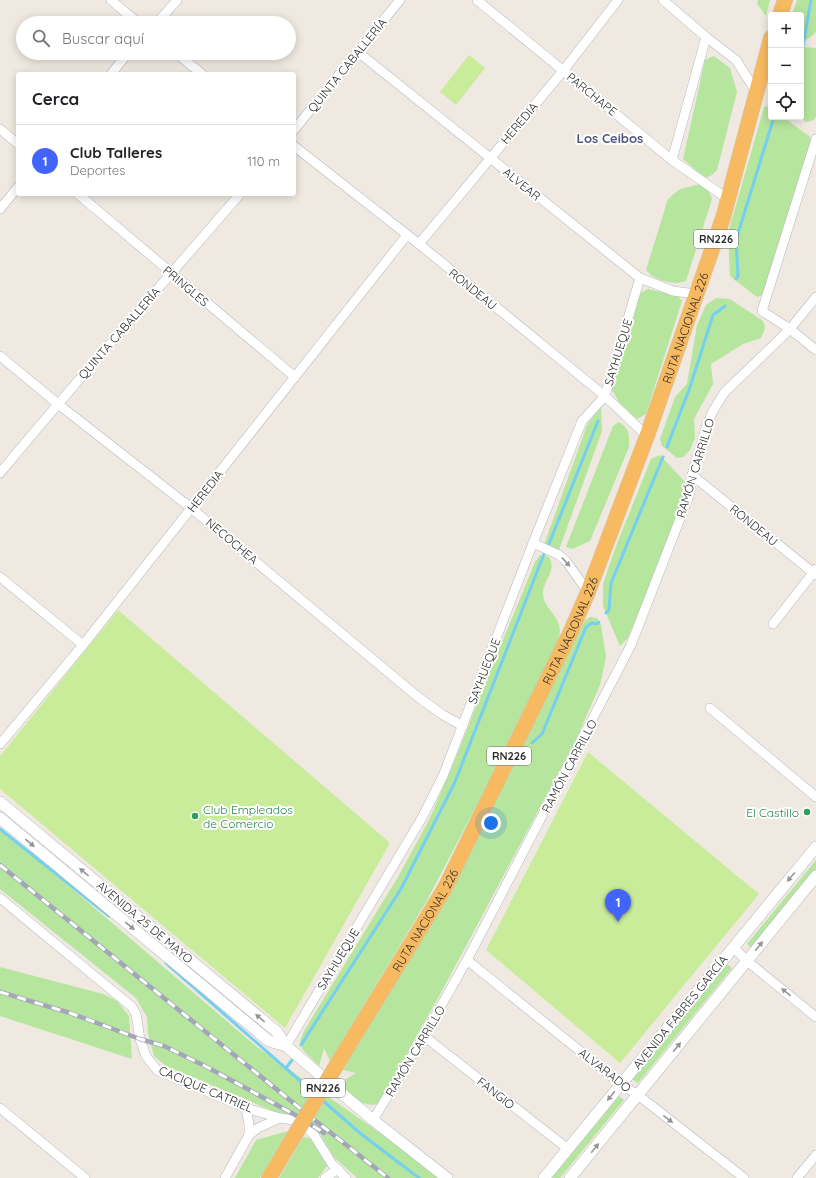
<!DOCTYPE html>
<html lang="es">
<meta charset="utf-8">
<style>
:root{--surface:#fff;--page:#f6f6f6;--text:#202124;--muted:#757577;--line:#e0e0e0;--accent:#4264fb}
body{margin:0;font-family:Quicksand,sans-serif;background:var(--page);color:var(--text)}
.controls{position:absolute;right:12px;top:12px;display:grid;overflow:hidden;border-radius:4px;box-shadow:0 2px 10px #0003}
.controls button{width:36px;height:36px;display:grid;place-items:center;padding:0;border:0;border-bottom:1px solid var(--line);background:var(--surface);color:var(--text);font:20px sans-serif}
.you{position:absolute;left:491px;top:823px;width:14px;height:14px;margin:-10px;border:3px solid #fff;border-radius:50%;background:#1a73e8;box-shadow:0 0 0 6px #1a73e833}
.badge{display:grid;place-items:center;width:26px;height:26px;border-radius:50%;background:var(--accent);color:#fff;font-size:13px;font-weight:700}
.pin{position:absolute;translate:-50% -33px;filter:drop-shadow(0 1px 2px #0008)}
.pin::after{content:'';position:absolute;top:21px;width:14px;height:12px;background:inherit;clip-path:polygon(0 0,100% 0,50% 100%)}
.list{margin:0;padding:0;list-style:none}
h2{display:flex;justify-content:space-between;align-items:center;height:52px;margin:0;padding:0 16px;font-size:17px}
h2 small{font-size:13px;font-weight:400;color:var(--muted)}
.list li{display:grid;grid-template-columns:26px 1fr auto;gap:12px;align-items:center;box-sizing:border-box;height:72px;padding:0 16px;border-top:1px solid var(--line)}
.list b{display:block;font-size:15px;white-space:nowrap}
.list p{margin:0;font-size:13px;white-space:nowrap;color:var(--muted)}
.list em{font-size:13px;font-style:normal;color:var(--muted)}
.icon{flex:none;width:22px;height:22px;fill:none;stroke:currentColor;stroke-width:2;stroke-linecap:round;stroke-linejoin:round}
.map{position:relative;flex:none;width:816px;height:1178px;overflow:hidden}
.search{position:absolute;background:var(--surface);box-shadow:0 2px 10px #0003;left:16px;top:16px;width:280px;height:44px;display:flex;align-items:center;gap:10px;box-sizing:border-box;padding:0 14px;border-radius:22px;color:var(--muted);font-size:15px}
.panel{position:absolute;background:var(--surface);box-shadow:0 2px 10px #0003;left:16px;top:72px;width:280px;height:124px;border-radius:4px}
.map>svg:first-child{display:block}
.green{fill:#b6e59e}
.pitch{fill:#c9ec9a}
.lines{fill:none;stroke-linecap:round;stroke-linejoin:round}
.stream{stroke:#75cff0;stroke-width:3}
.minor-casing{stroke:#b4b7c1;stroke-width:10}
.tertiary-casing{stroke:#b4b7c1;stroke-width:12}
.trunk-casing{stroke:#c9c9c9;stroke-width:16}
.minor{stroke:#fff;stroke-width:9}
.tertiary{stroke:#fff;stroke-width:11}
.trunk{stroke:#f8ba60;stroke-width:15}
.rail-casing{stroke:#a3a6b8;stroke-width:4.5}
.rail{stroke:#fff;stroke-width:3;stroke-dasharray:9;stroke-linecap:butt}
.trunk-bridge-casing{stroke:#c9c9c9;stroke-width:16;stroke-linecap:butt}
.trunk-bridge{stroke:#f8ba60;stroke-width:15}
.oneway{fill:#969696}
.leisure-dot{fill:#2e9e5b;stroke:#fff;stroke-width:1.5}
.labels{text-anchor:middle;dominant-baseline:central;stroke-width:4;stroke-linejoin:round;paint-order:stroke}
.shield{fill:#fff;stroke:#6d6d6d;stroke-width:1}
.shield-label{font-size:11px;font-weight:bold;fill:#2e2e2e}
.street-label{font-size:12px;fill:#2e2e2e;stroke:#fff}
.leisure-label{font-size:12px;fill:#27864d;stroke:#fff;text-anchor:start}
.neighbourhood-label{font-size:13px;font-weight:bold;fill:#4d5680;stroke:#fff}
</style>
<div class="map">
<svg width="816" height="1178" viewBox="0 0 816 1178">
<rect width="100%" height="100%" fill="#efe9e1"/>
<g class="green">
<polygon points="758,0 770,0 766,16 757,4"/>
<polygon points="797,0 816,0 816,32 812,36 804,41 803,47 816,48 816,117 814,120 806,122 800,117 801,15 792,15"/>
<polygon points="714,56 730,68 737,92 717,170 712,175 705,178 683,159 705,60"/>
<polygon points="769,106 771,108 771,117 783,117 809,136 812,142 763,295 757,297 730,276 728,233 764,107"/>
<path d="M701 184 708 189 712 199 686 281C673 286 654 280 646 270L668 199 680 189Z"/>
<polygon points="648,289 678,296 682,301 646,414 637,419 619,402 611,388 638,295"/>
<polygon points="716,298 730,299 763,321 765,328 761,338 743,344 711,364 713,384 694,419 695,438 690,450 683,457 677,458 662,446 660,439 675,397 687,384 697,325 706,305"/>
<polygon points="601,407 602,431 559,550 544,545 587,425"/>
<path d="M619 422C630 429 629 434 629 447L590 541 572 549 566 547 613 426Z"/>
<polygon points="660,455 686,483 687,494 628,638 620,646 603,606 603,584 616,546 651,459"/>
<path d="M540 555 549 557C557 572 544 579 543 592 542 606 556 613 559 625 561 632 559 638 557 644L489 782 426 902 330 1061 324 1048 319 1066 303 1050 300 1042 304 1031 398 877 430 818 458 752 489 674 535 562Z"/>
<path d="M590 617 597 618 601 625 606 657 600 685 575 742 444 987 379 1104C361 1108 350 1095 338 1084L356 1073 343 1070 431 922 585 620Z"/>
<polygon points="0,827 257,1047 373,1128 439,1178 357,1178 334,1157 320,1134 291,1116 273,1111 166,1066 154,1056 148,1033 147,1017 136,998 0,889"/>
<polygon points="816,860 816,871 752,948 747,944"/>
<polygon points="727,964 732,968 638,1083 632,1079"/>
<polygon points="0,967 103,994 117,1001 129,1016 132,1059 0,1016"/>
<polygon points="619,1096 624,1100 560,1178 552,1178"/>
<polygon points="288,1131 260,1178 235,1178 256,1140"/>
<polygon points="303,1137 310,1138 327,1166 318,1178 279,1178"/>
</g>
<g class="pitch">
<polygon points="469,55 485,68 456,105 440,92"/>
<polygon points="118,610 390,843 285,1028 0,789 0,756"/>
<polygon points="588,752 759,894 620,1063 486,950"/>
</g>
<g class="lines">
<g class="stream">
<polyline points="801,57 811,0"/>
<polyline points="736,279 738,276 736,240 774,117"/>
<polyline points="667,447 689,390 713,315 725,306"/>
<polyline points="549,544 598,421"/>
<polyline points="606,613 609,610 611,583 663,457"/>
<polyline points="532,743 542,734 586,627 592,623 597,624 599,622"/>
<polyline points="0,829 109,916"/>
<polyline points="166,963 315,1094"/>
<polyline points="301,1045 401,889 455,782 544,554"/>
<polyline points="286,1068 292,1060"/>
<polyline points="321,1099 361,1134 419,1178"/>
</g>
<defs>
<g id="minor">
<polyline points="111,0 138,23"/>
<polyline points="477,0 672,160 728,199"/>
<polyline points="663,0 706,37 736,60 757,93"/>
<polyline points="157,23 177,0"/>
<polyline points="358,52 640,278 673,291 696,294"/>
<polyline points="176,53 202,74"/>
<polyline points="111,74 128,53"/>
<polyline points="0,129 18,144"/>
<polyline points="294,130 400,0"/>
<polyline points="816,139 762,311 790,329 816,350"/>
<polyline points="294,146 419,244 605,396 647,436"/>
<polyline points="672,160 706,37"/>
<polyline points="78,194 295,377"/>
<polyline points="0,209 18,187"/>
<polyline points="419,244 563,71 618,0"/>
<polyline points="0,356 58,404 191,508 418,697 443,715 463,726"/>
<path d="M0 473C78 379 160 287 240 194"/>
<polyline points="692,475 816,575"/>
<polyline points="533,543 559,555 566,561 588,592"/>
<polyline points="0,577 83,645"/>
<polyline points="773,624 816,569"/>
<polyline points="710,708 816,797"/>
<polyline points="0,744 83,645 407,235"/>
<polyline points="0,898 132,1007 136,1014 140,1039 146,1056 157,1070 246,1108 280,1118 294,1120 304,1125 314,1135 332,1164 346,1178"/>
<polyline points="733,947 747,961 816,1017"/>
<polyline points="467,960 621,1084 638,1095 744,1178"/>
<polyline points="424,1036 568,1149"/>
<polyline points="286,1046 423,816 443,776 533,543 582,421 605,396 640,278"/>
<polyline points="0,1108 85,1178"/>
<polyline points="246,1108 249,1124 249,1135"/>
<polyline points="373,1120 424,1036 467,960 631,645 690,493 692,475 706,428 713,411 724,393 790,329 816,297"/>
<polyline points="225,1178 249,1135 258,1128 280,1118"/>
<polyline points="325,1178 338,1169"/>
<polyline points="797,1178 816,1155"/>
</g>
<g id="tertiary">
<polyline points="0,802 277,1032 286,1046 373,1120 447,1178"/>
<polyline points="0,818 269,1041 286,1046"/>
<polyline points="544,1178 816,847"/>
<polyline points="570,1178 816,876"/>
</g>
<g id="trunk">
<polyline points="780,15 785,0"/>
<path id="s1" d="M339 1061 445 888 571 631 588 592 647 436 723 218 771 38"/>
<polyline points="269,1178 293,1138"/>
</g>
</defs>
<use href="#minor" class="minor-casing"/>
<use href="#tertiary" class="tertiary-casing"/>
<use href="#trunk" class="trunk-casing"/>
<use href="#minor" class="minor"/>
<use href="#tertiary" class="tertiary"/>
<use href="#trunk" class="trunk"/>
<defs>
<g id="rail">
<polyline points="0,865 307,1114 388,1178"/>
<polyline points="0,992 70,1013 140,1039 164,1046 205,1066 299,1117 324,1133"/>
</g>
</defs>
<use href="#rail" class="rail-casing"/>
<use href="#rail" class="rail"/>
<defs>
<polyline id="trunk-bridge" points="293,1138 339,1061"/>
</defs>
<use href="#trunk-bridge" class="trunk-bridge-casing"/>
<use href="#trunk-bridge" class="trunk-bridge"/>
</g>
<defs><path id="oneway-solid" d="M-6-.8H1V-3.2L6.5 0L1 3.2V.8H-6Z"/></defs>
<g class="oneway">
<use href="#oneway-solid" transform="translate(566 562) rotate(47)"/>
<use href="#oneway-solid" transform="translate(30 843) rotate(40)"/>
<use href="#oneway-solid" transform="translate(84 872) rotate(-140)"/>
<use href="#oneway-solid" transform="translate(791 877) rotate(130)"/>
<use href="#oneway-solid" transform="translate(130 926) rotate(40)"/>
<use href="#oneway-solid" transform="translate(759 946) rotate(-51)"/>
<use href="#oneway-solid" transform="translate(786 992) rotate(-141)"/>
<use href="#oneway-solid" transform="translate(260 1018) rotate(-140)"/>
<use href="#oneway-solid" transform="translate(677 1047) rotate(-51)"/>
<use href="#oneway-solid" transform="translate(611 1096) rotate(129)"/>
<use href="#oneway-solid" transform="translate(668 1119) rotate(38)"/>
<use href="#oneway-solid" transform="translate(595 1148) rotate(-51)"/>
</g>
<g class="leisure-dot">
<circle cx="807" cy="812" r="4"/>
<circle cx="195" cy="816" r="4"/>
</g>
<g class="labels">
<g class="shield">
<rect x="694" y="230" width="44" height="18" rx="3"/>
<rect x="487" y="747" width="44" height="18" rx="3"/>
<rect x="301" y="1079" width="44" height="18" rx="3"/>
</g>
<g class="shield-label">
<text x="716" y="239">RN226</text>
<text x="509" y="756">RN226</text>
<text x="323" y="1088">RN226</text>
</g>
<g class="street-label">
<text transform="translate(347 65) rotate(-51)">QUINTA CABALLERÍA</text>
<text transform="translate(592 94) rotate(39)">PARCHAPE</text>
<text transform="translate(519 123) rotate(-50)">HEREDIA</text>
<text transform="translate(522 184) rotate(39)">ALVEAR</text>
<text transform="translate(186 286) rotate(40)">PRINGLES</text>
<text transform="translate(473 289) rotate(39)">RONDEAU</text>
<text stroke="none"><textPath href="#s1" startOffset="813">RUTA NACIONAL 226</textPath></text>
<text transform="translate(119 333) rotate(-49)">QUINTA CABALLERÍA</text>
<text transform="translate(618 352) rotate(-73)">SAYHUEQUE</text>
<text transform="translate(695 468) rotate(-73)">RAMÓN CARRILLO</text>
<text transform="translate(205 491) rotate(-52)">HEREDIA</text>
<text transform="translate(754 525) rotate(39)">RONDEAU</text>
<text transform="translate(232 541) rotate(40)">NECOCHEA</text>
<text stroke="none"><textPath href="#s1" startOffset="489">RUTA NACIONAL 226</textPath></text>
<text transform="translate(484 671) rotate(-69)">SAYHUEQUE</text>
<text transform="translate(569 766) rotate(-62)">RAMÓN CARRILLO</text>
<text stroke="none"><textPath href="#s1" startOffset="165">RUTA NACIONAL 226</textPath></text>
<text transform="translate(145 922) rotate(40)">AVENIDA 25 DE MAYO</text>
<text transform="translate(338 959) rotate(-59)">SAYHUEQUE</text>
<text transform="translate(680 1012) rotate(-51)">AVENIDA FABRES GARCÍA</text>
<text transform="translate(415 1051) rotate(-59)">RAMÓN CARRILLO</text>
<text transform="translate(605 1070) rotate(38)">ALVARADO</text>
<text transform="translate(206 1089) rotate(23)">CACIQUE CATRIEL</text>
<text transform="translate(496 1093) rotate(38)">FANGIO</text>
</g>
<g class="leisure-label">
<text x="203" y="809">Club Empleados<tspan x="203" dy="14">de Comercio</tspan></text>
<text x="799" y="812" text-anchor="end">El Castillo</text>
</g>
<g class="neighbourhood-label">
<text x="610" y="138">Los Ceibos</text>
</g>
</g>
</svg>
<div class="controls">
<button>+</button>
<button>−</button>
<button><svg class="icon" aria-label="locate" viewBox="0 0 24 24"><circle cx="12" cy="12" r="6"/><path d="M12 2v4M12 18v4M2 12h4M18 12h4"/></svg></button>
</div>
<div class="you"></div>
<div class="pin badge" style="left:618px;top:922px">1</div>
<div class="search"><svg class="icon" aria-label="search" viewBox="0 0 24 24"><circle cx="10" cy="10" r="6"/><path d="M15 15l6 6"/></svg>Buscar aquí</div>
<section class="panel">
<h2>Cerca<small></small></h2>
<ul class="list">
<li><span class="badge">1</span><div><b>Club Talleres</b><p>Deportes</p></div><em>110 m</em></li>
</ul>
</section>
</div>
